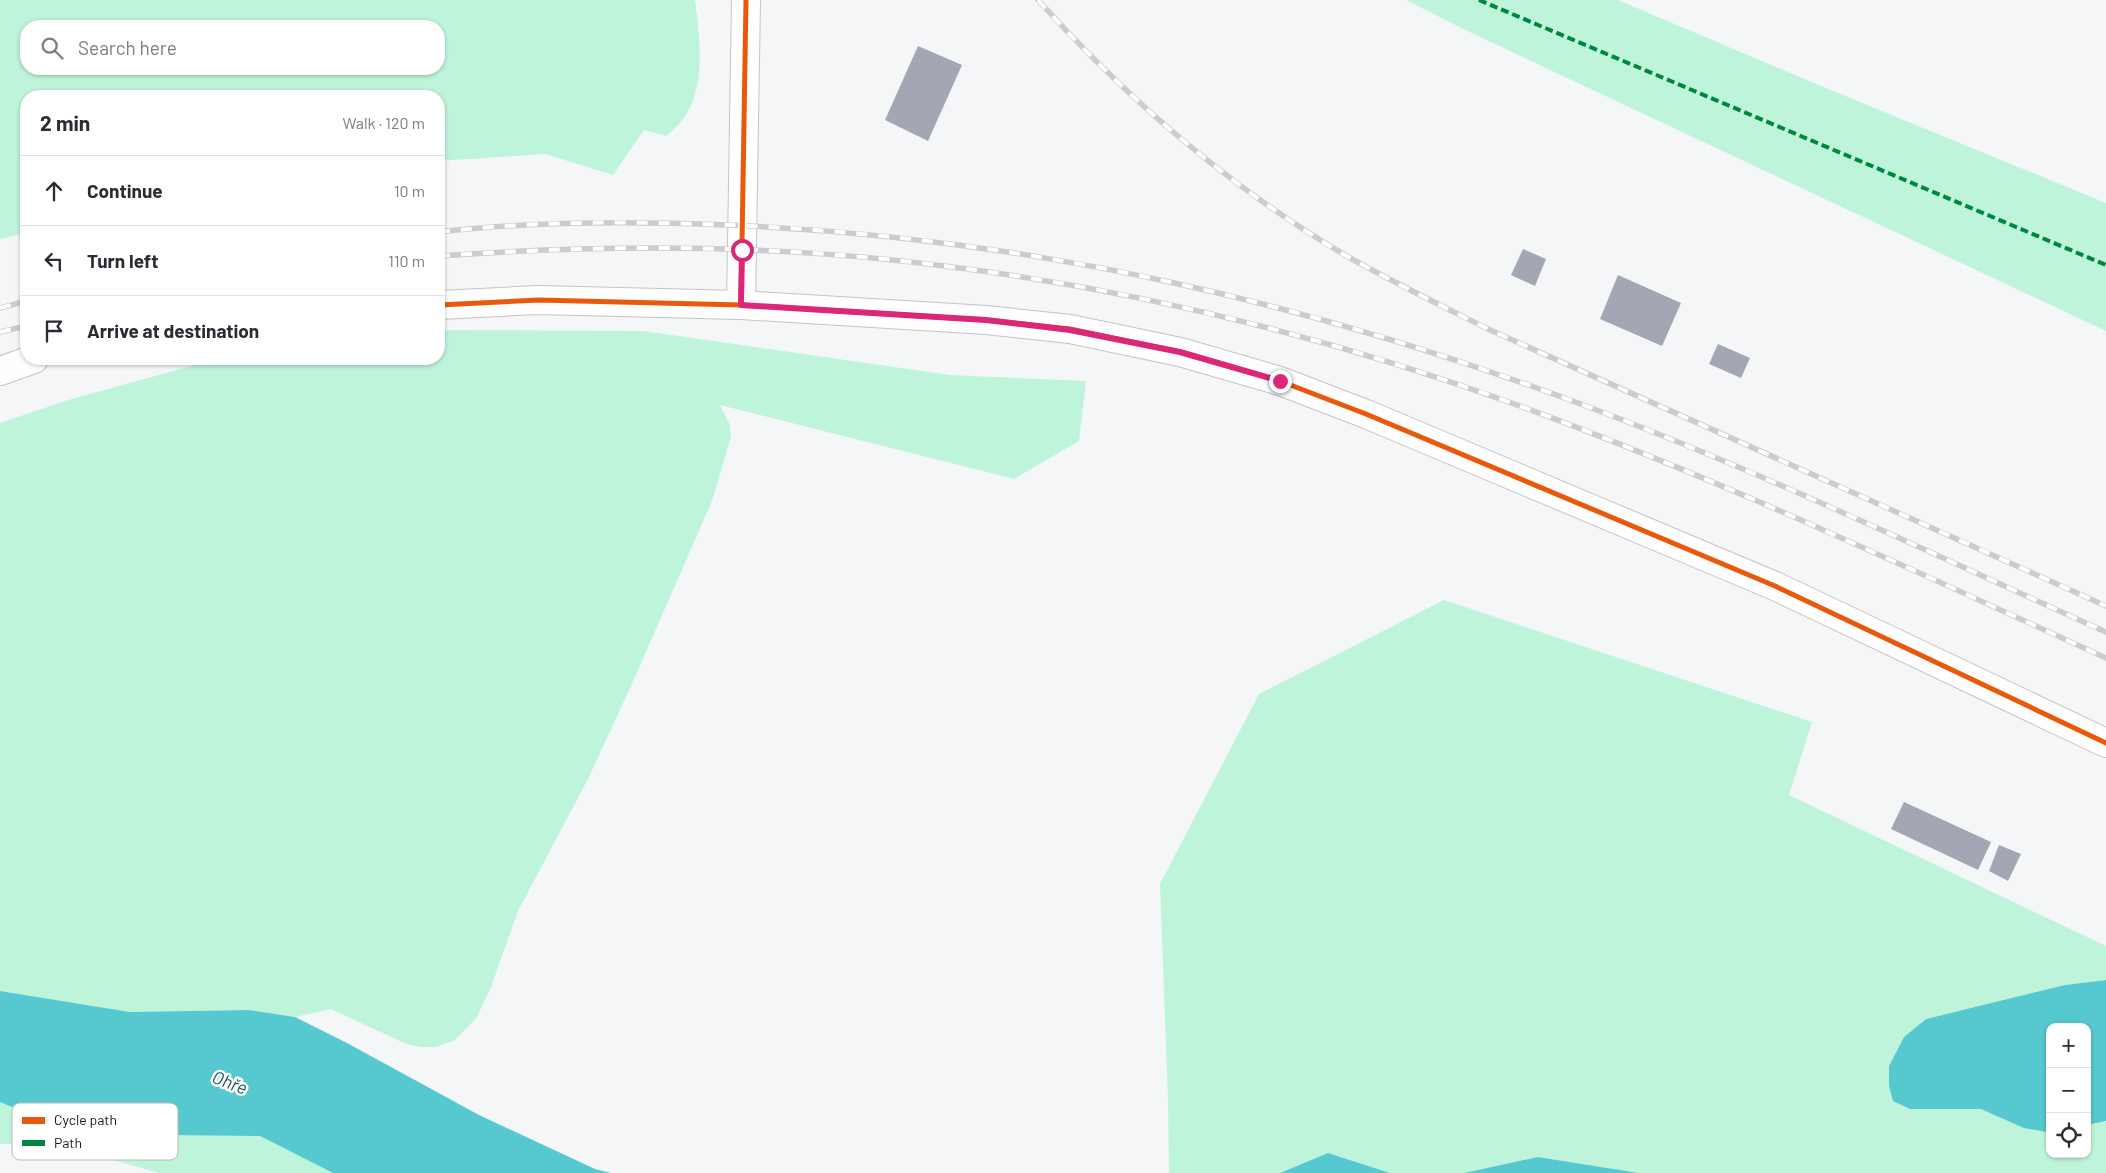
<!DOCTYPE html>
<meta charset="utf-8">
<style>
:root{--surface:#fff;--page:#f2f2f3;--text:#2b2b33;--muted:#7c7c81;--line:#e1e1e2}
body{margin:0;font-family:Barlow,sans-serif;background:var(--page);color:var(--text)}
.controls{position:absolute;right:15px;bottom:15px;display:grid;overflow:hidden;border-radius:10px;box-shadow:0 1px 4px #0004}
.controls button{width:45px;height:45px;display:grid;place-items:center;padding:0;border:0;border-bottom:1px solid var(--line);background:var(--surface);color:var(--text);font:25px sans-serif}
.stop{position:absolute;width:15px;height:15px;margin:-11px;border:4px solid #db2777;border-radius:50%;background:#fff}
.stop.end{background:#db2777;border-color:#fff;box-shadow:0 1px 5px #0008}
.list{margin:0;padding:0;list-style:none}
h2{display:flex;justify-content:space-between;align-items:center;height:65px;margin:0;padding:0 20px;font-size:21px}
h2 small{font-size:16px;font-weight:400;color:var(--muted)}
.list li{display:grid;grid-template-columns:32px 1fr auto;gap:15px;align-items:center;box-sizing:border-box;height:70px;padding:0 20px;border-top:1px solid var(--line)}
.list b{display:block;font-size:19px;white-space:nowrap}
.list em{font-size:16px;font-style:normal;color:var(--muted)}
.icon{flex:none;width:28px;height:28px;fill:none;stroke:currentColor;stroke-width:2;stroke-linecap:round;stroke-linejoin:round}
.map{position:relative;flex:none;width:2106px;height:1173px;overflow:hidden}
.search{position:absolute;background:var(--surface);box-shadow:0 1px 4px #0004;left:20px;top:20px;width:425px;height:55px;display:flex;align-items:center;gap:12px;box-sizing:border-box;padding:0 18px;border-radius:20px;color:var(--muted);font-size:19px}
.panel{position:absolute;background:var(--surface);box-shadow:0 1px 4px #0004;left:20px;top:90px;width:425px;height:275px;border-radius:20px}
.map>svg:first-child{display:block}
.green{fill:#bef5da;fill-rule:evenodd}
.water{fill:#55c9cf}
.building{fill:#a4a6b4}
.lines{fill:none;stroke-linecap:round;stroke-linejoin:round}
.minor-casing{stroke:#c4c4c6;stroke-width:30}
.minor{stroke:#fefefe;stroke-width:28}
.rail-casing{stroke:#cbcccd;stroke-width:5.5}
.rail{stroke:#fff;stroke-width:4;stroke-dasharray:11;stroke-linecap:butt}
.quiet{stroke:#00873e;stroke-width:4;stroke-dasharray:8 4;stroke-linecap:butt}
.cycleway-casing{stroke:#fff;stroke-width:8}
.cycleway{stroke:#e8590c;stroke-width:5}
.route{stroke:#db2777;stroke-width:6}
.labels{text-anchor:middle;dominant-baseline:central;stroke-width:5;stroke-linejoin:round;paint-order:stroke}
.water-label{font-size:18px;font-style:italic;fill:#1b5659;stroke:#fff}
.key{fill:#fff;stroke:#b9b9ba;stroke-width:1}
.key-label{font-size:14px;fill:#161618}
</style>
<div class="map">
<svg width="2106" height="1173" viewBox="0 0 2106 1173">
<rect width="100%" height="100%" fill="#f5f6f8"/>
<g class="green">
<path d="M0 0H695C701 45 709 106 666 136L644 130 613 175 545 154 439 161V96H26V233L0 239ZM26 26H439V69H26Z"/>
<polygon points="1406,0 1618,0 1821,86 2106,203 2106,331 1463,29"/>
<polygon points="439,330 643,331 950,375 1086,381 1079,441 1014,479 720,405 730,425 731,437 712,501 635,677 589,777 518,911 491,987 477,1017 455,1040 436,1047 420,1047 404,1043 331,1009 295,1017 249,1010 130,1012 0,991 0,423 68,400 217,359 439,359"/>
<path d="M1444 600 1812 722 1789 795 2106 946V980L2065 985 1926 1019 1904 1037 1889 1066V1086L1910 1109C1930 1109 1962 1106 1980 1109 2004 1113 2025 1136 2050 1131V1154H2087V1125L2106 1121V1173H1639L1538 1157 1464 1173H1390L1328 1153 1280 1173H1169L1168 1100 1160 884 1259 694Z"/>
<polygon points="0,1102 48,1122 156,1135 260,1136 333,1173 159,1173 81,1151 45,1144 0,1144"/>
</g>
<g class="water">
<polygon points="2106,980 2106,1121 2087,1125 2087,1027 2050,1027 2050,1131 2045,1132 2024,1128 1981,1109 1910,1109 1893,1101 1889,1086 1889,1066 1904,1037 1926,1019 2065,985"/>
<polygon points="0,991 130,1012 249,1010 295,1017 347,1043 479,1115 595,1169 611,1173 333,1173 260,1136 156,1135 48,1122 0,1102"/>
<polygon points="1328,1153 1390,1173 1280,1173"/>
<polygon points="1538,1157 1639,1173 1464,1173"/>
</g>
<g class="building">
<polygon points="918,46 962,65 928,141 885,120"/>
<polygon points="1523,249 1546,259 1535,286 1511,275"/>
<polygon points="1618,275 1681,303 1662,346 1600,319"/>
<polygon points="1718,344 1750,358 1741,378 1709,364"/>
<polygon points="1904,802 1991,842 1978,870 1891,829"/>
<polygon points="1999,845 2021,854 2008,881 1989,871"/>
</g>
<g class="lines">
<defs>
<g id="minor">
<polyline points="439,305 538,300 741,305 986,320 1070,329 1180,352 1280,381 1366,414 1775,586 2106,743"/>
<polyline points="741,305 746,0"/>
<polyline points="0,371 34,359"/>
</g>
</defs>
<use href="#minor" class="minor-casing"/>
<use href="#minor" class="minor"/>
<defs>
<g id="rail">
<path d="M1038 0C1128 100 1233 190 1350 258 1395 283 1442 306 1488 329L2106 606"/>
<path d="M439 232C534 221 631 221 727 225 1031 237 1318 304 1602 412 1773 477 1939 557 2106 632"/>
<path d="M439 256C607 244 777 244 944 266 1140 290 1335 339 1520 406 1720 479 1912 570 2106 658"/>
<polyline points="0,308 26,301"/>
<polyline points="0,332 26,326"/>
</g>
</defs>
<use href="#rail" class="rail-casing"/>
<use href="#rail" class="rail"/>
<polyline class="quiet" points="1479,0 2106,265"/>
<defs>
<g id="cycleway">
<polyline points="439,305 538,300 741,305 986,320 1070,329 1180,352 1280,381 1366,414 1775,586 2106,743"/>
<polyline points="741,305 746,0"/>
</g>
</defs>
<use href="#cycleway" class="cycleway-casing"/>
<use href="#cycleway" class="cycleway"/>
</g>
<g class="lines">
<polyline class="route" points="742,250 741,305 986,320 1070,330 1180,352 1280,381"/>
</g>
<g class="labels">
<g class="water-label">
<text transform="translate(230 1082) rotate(21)">Ohře</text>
</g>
</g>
<rect x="12" y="1103" width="166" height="57" rx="8" class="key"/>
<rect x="22" y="1117" width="23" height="7" fill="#e8590c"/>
<rect x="22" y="1140" width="23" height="6" fill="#00873e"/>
<g class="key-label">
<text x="54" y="1125">Cycle path</text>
<text x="54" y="1148">Path</text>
</g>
</svg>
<div class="controls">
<button>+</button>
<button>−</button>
<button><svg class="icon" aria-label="locate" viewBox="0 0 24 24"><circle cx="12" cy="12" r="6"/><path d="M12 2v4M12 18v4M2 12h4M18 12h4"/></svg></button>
</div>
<div class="stop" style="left:742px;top:250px"></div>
<div class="stop end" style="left:1280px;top:381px"></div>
<div class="search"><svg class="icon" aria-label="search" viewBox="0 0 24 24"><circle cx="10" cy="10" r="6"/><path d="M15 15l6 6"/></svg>Search here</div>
<section class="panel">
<h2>2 min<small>Walk · 120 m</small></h2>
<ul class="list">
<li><svg class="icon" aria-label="ahead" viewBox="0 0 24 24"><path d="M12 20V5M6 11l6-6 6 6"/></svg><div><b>Continue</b></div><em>10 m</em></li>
<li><svg class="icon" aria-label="left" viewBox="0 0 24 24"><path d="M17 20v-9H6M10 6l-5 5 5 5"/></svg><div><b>Turn left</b></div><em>110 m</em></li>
<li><svg class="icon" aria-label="arrive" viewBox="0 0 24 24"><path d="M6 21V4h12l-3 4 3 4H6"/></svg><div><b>Arrive at destination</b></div></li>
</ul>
</section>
</div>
